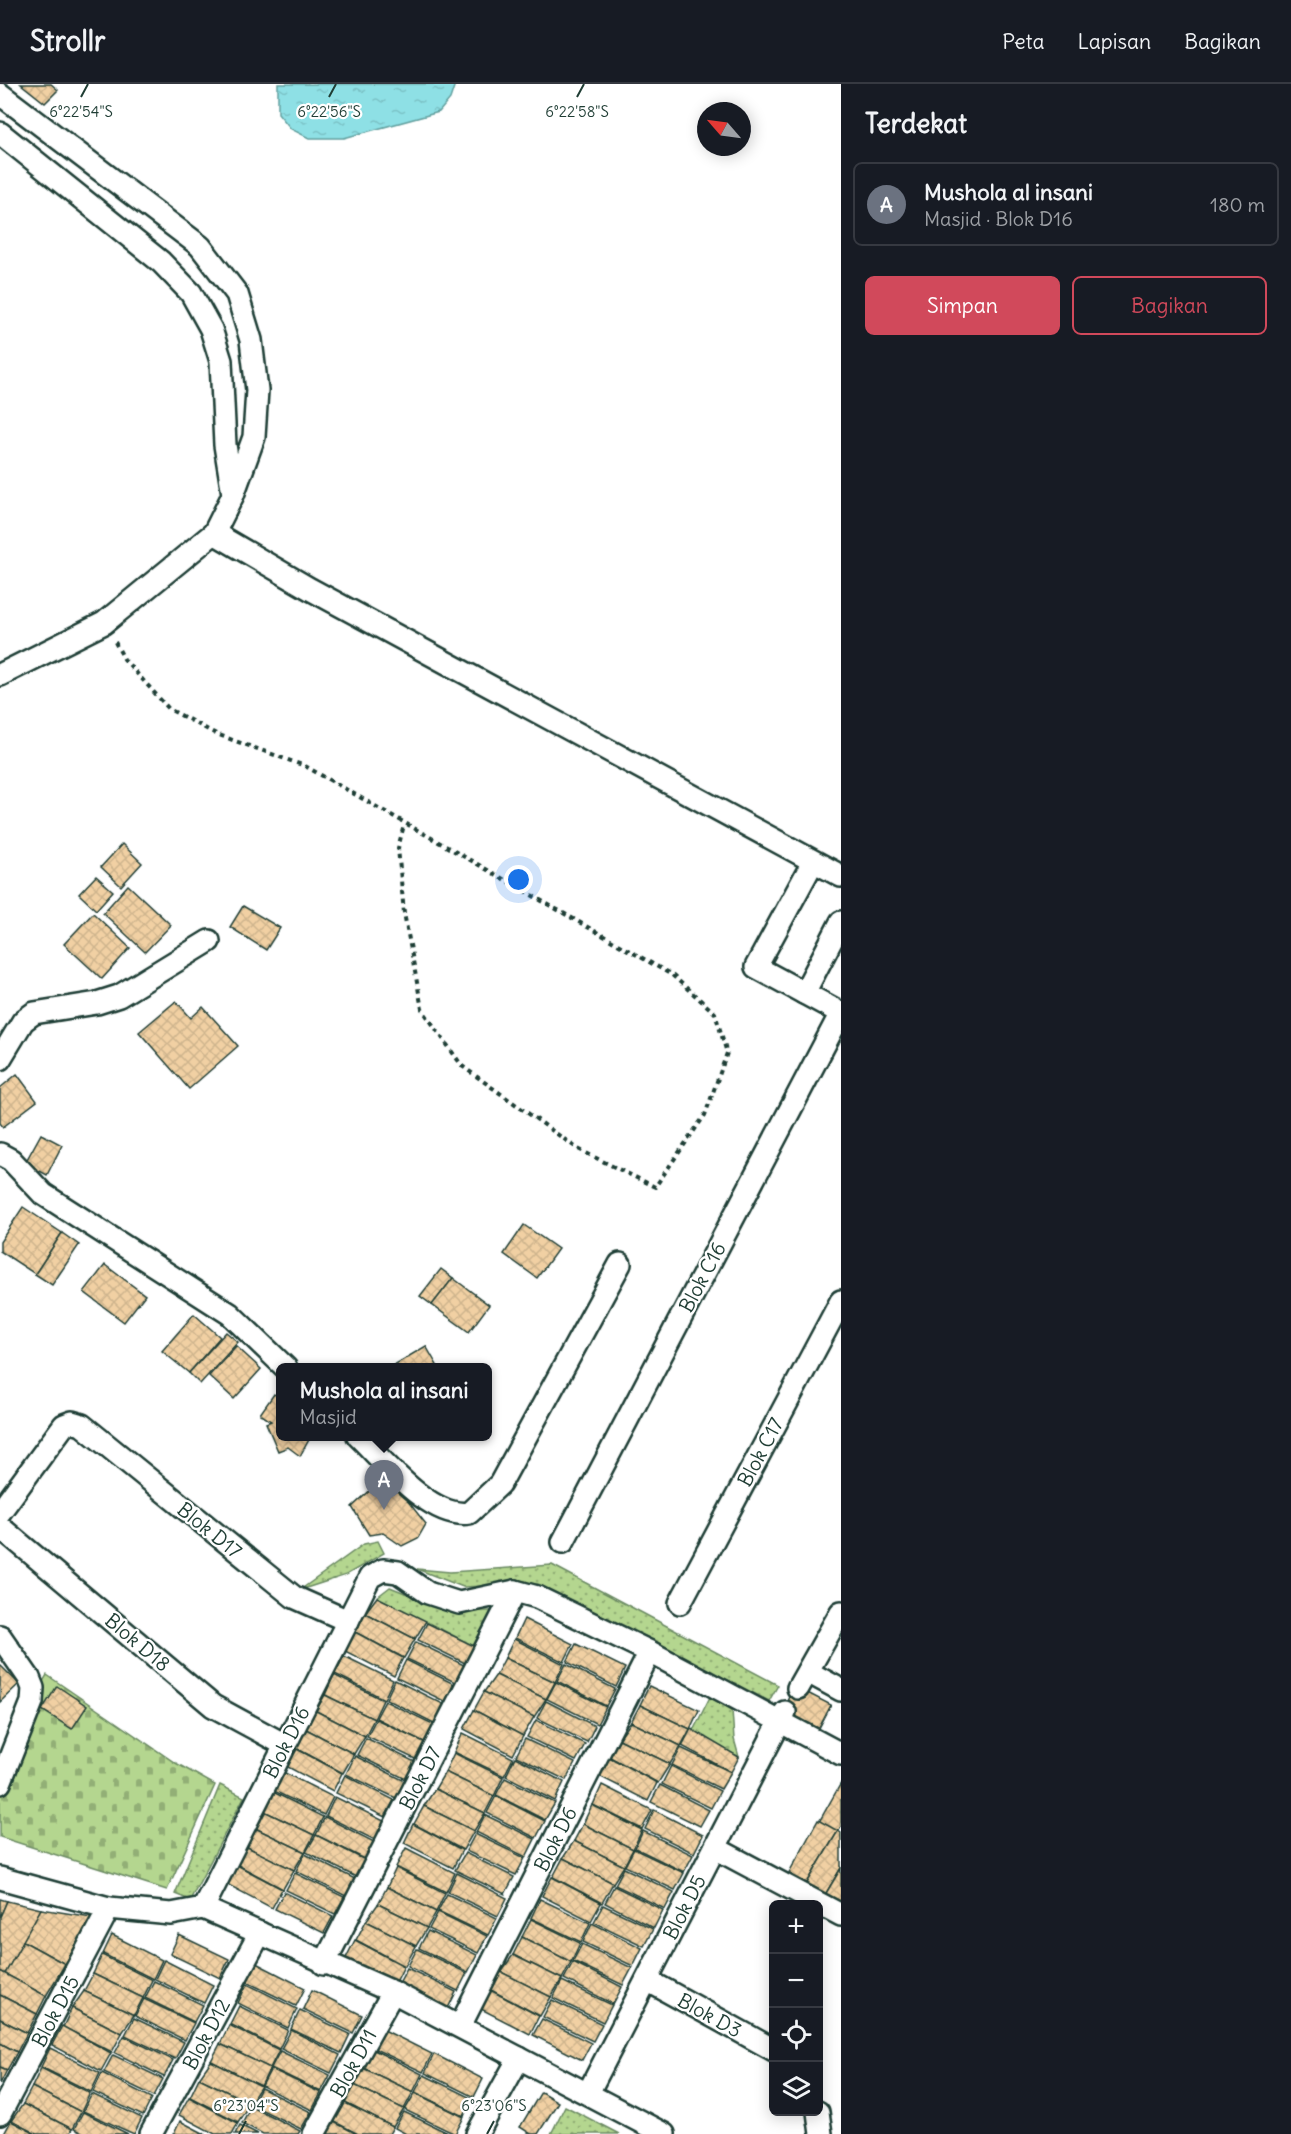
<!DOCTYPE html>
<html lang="id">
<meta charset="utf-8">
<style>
:root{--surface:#171b24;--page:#20242c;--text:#f1f3f6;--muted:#9ea1a6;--line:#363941;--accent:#d1495b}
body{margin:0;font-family:Delius,sans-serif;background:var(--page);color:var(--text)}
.controls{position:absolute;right:18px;bottom:18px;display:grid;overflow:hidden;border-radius:9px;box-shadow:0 3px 15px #0003}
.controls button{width:54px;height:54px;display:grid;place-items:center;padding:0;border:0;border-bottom:2px solid var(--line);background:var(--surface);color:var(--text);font:30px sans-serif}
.compass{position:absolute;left:697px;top:18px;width:54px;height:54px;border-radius:50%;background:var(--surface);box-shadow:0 3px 15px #0003;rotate:298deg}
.you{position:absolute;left:519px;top:796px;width:21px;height:21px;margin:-15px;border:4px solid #fff;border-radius:50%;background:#1a73e8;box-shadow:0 0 0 9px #1a73e833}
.badge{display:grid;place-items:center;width:39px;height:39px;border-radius:50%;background:var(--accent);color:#fff;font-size:20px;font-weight:700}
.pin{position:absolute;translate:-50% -50px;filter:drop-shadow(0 2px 3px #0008)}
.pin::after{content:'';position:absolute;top:32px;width:21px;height:18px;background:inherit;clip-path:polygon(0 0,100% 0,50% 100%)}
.popup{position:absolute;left:276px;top:1279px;width:216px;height:78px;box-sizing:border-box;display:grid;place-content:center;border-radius:9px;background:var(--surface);filter:drop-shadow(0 2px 4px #0005);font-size:20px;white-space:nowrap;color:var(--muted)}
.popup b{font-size:22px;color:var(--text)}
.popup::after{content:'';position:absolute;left:50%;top:100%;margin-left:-12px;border:12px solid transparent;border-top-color:var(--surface)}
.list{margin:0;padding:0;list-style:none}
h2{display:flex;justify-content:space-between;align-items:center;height:78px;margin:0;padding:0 24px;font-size:26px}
h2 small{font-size:20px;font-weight:400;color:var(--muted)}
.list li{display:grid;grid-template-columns:39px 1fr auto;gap:18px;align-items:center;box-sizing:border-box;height:84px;margin:0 12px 12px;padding:0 12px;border:2px solid var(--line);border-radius:9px}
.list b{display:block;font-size:22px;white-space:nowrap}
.list p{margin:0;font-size:20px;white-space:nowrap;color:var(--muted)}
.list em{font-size:20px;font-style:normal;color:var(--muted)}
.actions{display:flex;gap:12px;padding:18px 24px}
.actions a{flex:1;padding:14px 0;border:2px solid var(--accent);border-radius:9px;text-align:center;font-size:21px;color:var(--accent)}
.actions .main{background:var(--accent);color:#fff}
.icon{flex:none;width:33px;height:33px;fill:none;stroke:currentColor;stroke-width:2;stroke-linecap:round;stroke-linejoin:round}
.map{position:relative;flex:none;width:841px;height:2050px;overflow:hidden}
header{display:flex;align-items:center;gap:36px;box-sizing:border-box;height:84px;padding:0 30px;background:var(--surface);border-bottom:2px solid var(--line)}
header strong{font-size:28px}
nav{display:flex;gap:33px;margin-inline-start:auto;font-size:21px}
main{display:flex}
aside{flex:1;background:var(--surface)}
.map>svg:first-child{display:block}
.cemetery{fill:url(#cemetery-stones);stroke:#6a8a62;stroke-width:1.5}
.park{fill:url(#park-dots);stroke:#6a8a62;stroke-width:1.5}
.water{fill:url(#water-ripples);stroke:#629f9e;stroke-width:1.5}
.building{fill:url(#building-cross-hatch);stroke:#1f3d34;stroke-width:1.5}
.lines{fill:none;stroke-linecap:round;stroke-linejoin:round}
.minor-casing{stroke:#1f3d34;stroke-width:26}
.path{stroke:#1f3d34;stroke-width:4;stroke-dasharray:4.5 4.5;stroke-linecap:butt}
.minor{stroke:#fff;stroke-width:21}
.ticks{fill:none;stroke:#1f3d34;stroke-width:2}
.labels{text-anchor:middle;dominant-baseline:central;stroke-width:4.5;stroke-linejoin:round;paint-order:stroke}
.street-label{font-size:20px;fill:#1f3d34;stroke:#fff}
.ticks-label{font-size:15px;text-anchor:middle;fill:#1f3d34;stroke:#fff;stroke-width:4.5;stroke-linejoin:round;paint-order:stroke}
</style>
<header>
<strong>Strollr</strong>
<nav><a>Peta</a><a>Lapisan</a><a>Bagikan</a></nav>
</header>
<main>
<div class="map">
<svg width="841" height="2050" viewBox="0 0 841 2050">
<defs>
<pattern id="cemetery-stones" width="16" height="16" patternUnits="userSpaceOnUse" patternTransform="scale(1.5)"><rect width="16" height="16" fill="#b4d68f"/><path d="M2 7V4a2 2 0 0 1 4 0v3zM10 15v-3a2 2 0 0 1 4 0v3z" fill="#92af76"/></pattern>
<pattern id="park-dots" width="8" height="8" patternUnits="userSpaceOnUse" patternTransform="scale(1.5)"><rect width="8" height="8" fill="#b4d68f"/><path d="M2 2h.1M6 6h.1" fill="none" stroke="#92af76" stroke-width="1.8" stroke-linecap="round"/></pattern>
<pattern id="water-ripples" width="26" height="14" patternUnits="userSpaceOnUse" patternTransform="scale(1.5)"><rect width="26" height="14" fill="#8ee0e5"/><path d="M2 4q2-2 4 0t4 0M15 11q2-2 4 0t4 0" fill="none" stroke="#7ac1c5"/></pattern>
<pattern id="building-cross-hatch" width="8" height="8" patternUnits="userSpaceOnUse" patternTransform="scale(1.5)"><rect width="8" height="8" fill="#f1d0a3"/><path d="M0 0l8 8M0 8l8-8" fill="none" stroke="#ceb48d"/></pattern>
</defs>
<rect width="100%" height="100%" fill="#fff"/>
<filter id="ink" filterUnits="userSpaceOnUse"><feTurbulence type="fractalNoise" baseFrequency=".0167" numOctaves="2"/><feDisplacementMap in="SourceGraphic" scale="12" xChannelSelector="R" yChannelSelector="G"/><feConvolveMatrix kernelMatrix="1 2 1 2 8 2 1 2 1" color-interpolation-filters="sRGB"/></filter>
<g filter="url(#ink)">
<polygon class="cemetery" points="47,1591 174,1678 215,1701 167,1806 0,1753 0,1673 10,1649"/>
<g class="park">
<polygon points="378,1457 384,1469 346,1491 300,1506 364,1460"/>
<polygon points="552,1481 778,1601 769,1617 538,1500 463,1503 417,1485 450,1488"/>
<polygon points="390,1503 450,1527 495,1527 476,1563 377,1513"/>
<polygon points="710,1613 732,1626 734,1655 739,1673 692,1649"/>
<polygon points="220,1701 244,1713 190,1816 175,1810"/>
<polygon points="565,2022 619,2050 551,2050"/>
</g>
<polygon class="water" points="278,0 455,0 450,15 439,28 344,54 309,54 291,45 278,29"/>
<g class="building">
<polygon points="21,0 51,0 58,6 45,19"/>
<polygon points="122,760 142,779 121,802 101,783"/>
<polygon points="96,792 113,807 96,826 79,810"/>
<polygon points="128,801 171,841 145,868 103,829"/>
<polygon points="243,822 280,844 266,866 230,843"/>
<polygon points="93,829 130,864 102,895 64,860"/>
<polygon points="176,917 191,934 203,923 238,962 189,1005 139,948"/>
<polygon points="17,990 37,1017 3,1043 0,1039 0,1004"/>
<polygon points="41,1050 62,1061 47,1091 25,1079"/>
<polygon points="23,1123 62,1149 35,1190 0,1167 0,1158"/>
<polygon points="524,1141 558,1165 537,1194 504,1170"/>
<polygon points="62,1149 79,1161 52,1201 35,1190"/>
<polygon points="105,1181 145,1211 124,1238 84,1208"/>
<polygon points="441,1185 453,1194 432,1221 420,1212"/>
<polygon points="453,1194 489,1221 469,1248 432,1221"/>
<polygon points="194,1230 220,1253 189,1289 162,1267"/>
<polygon points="226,1248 238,1258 200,1300 189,1289"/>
<polygon points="236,1262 261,1285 234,1315 209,1292"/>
<polygon points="426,1262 438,1283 389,1284"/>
<polygon points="274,1310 280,1314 280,1352 311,1352 300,1372 288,1363 278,1367 266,1339 271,1337 260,1330"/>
<polygon points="387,1391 426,1440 418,1454 402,1462 383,1449 369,1451 352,1423"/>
<polygon points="377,1513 426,1537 415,1555 365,1529"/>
<polygon points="365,1529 415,1555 404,1574 355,1548"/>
<polygon points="524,1535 573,1560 564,1578 515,1554"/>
<polygon points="427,1539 476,1563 467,1580 418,1556"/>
<polygon points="355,1548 403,1574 394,1592 345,1567"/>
<polygon points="514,1555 564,1580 555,1598 505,1574"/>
<polygon points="416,1558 466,1582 457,1599 407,1575"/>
<polygon points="576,1560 625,1584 616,1603 567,1578"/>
<polygon points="344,1572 393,1596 384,1615 335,1590"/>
<polygon points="505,1574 555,1598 546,1615 496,1591"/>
<polygon points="406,1576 456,1601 446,1618 397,1594"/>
<polygon points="566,1580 615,1605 606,1622 557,1597"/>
<polygon points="0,1581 19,1600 0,1618"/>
<polygon points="334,1591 383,1616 374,1635 325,1611"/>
<polygon points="496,1591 546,1615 534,1633 484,1608"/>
<polygon points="395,1596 445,1621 436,1640 386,1615"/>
<polygon points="556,1598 606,1623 597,1640 547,1615"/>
<polygon points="57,1602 87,1622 72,1645 42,1626"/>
<polygon points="649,1602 699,1626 690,1645 640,1621"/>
<polygon points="794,1602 831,1621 818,1646 782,1626"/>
<polygon points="484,1608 534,1633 523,1652 474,1626"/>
<polygon points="325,1611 374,1635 365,1652 316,1627"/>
<polygon points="385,1617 435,1641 426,1659 376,1634"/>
<polygon points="546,1617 595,1642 587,1658 537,1634"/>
<polygon points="640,1621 690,1645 681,1662 631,1638"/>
<polygon points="474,1626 523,1652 513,1671 464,1645"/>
<polygon points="316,1627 365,1652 354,1670 304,1644"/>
<polygon points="376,1635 426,1659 417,1676 367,1652"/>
<polygon points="536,1636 585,1660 576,1677 527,1653"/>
<polygon points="631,1638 681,1662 670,1680 619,1655"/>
<polygon points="304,1644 354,1670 343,1689 294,1663"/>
<polygon points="691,1645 739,1673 731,1688 682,1662"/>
<polygon points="463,1649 513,1674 504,1692 454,1668"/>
<polygon points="366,1654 415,1678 406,1695 357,1671"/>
<polygon points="525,1655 575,1679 566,1696 516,1672"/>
<polygon points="619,1655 670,1680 658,1699 610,1673"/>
<polygon points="293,1663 342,1689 333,1707 284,1681"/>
<polygon points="681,1664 731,1688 721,1705 672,1681"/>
<polygon points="454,1669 503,1693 494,1712 445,1688"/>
<polygon points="355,1672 405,1697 396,1714 346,1690"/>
<polygon points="515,1673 564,1698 555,1717 506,1692"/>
<polygon points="609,1673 657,1699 648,1717 599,1692"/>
<polygon points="671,1682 720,1707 711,1724 662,1700"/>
<polygon points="283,1688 333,1713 324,1731 274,1707"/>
<polygon points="445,1688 494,1712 485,1729 435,1705"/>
<polygon points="345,1691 394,1716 385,1733 336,1709"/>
<polygon points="505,1694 555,1719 545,1736 496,1711"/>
<polygon points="841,1699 841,1742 838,1748 819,1738"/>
<polygon points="602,1701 652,1726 642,1745 593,1721"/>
<polygon points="660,1701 709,1726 700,1742 651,1718"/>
<polygon points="435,1705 485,1729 474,1747 424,1722"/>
<polygon points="273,1708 323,1733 314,1751 264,1727"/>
<polygon points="496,1712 545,1737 536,1754 487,1729"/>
<polygon points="335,1713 384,1737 375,1756 326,1732"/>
<polygon points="592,1721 642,1746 633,1765 583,1740"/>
<polygon points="424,1722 474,1747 463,1766 414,1740"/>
<polygon points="654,1726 703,1751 694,1769 645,1745"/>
<polygon points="264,1727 314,1751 305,1768 255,1744"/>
<polygon points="485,1731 535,1755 526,1773 476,1748"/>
<polygon points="325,1733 374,1758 365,1775 316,1751"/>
<polygon points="818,1736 838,1747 803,1806 785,1796"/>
<polygon points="413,1740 462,1766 453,1784 404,1759"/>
<polygon points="583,1740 633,1765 624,1782 574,1757"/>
<polygon points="255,1744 305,1768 294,1786 243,1761"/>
<polygon points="643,1747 693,1771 684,1788 635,1764"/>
<polygon points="838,1747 841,1749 841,1784 822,1816 803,1806"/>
<polygon points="475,1750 525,1774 516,1791 466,1767"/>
<polygon points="316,1751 365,1776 356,1793 306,1768"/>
<polygon points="574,1757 624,1782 613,1799 563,1774"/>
<polygon points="243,1761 294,1786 283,1805 234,1779"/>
<polygon points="406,1764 455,1789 446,1808 396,1783"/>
<polygon points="634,1765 684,1789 675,1806 625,1782"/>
<polygon points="465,1769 514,1793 505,1810 455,1786"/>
<polygon points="305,1770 355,1795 346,1812 296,1787"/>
<polygon points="563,1774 613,1799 602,1819 553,1793"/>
<polygon points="233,1779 282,1805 272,1824 223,1798"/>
<polygon points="396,1784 445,1809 436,1828 387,1803"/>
<polygon points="624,1784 674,1808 665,1825 615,1801"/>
<polygon points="841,1784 841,1824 822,1816"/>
<polygon points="295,1789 344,1813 335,1830 286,1806"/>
<polygon points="457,1789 507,1814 498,1832 448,1808"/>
<polygon points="552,1793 601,1819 591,1837 542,1812"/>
<polygon points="614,1802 663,1826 654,1844 605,1819"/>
<polygon points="387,1803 436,1828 427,1844 378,1820"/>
<polygon points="284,1808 333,1832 324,1849 275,1825"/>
<polygon points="447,1810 497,1834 488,1851 438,1827"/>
<polygon points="0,1815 7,1817 0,1833"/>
<polygon points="540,1815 590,1839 581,1858 531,1834"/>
<polygon points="7,1817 41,1825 5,1890 0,1887 0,1833"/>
<polygon points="378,1820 427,1844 416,1862 366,1837"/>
<polygon points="603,1821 653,1845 644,1862 594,1838"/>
<polygon points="41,1825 92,1833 65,1880 23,1857"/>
<polygon points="438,1828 487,1852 478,1869 429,1845"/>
<polygon points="531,1835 580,1859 571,1878 522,1853"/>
<polygon points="366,1837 416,1862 405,1882 356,1856"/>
<polygon points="592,1839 642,1864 633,1882 583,1858"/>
<polygon points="428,1847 477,1871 468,1888 419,1864"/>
<polygon points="112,1851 162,1876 153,1895 103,1870"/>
<polygon points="179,1851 229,1875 220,1894 170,1870"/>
<polygon points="522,1853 571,1878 562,1895 513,1871"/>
<polygon points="355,1856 404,1882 395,1900 346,1874"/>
<polygon points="23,1857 65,1880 46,1912 5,1890"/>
<polygon points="582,1860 632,1884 623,1901 573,1877"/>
<polygon points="417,1865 467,1889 458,1907 408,1882"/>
<polygon points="102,1871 152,1896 143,1914 93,1890"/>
<polygon points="513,1871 562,1895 551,1913 501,1888"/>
<polygon points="164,1876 213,1901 204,1919 155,1895"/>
<polygon points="573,1878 622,1903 613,1920 564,1895"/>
<polygon points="256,1879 305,1904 296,1922 247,1898"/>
<polygon points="407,1884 456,1908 447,1926 398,1901"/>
<polygon points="0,1887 46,1912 37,1930 0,1911"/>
<polygon points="501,1888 551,1913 540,1932 491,1906"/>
<polygon points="93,1890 143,1914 134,1931 84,1907"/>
<polygon points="154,1897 203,1921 194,1938 145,1914"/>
<polygon points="562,1897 612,1921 603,1938 553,1914"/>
<polygon points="247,1900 297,1925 288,1944 238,1919"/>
<polygon points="312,1906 362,1931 353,1949 303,1925"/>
<polygon points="490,1906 539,1932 530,1950 481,1925"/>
<polygon points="84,1907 134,1931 122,1949 72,1924"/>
<polygon points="0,1911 37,1930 27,1949 0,1935"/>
<polygon points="144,1915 194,1939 185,1956 135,1932"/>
<polygon points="552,1916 602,1940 593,1957 543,1933"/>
<polygon points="239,1922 288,1946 279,1965 230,1940"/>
<polygon points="72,1924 122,1949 112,1968 63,1943"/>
<polygon points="300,1926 350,1950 341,1969 291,1945"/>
<polygon points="134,1934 184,1958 175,1975 125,1951"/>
<polygon points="0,1935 27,1949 17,1968 0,1959"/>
<polygon points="542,1935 591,1959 582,1976 533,1951"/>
<polygon points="229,1941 279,1966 270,1984 220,1960"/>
<polygon points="62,1942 111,1969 101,1987 52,1961"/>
<polygon points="382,1945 432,1970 423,1988 373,1964"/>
<polygon points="291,1946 340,1971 331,1989 281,1965"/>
<polygon points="124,1952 173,1976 164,1993 115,1969"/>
<polygon points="0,1959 17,1968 7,1986 0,1983"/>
<polygon points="220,1960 270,1984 261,2002 211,1977"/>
<polygon points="50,1964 100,1989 91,2008 41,1983"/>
<polygon points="372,1965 422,1990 413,2008 363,1984"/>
<polygon points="280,1967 330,1991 321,2008 271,1984"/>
<polygon points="434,1970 483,1995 474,2013 425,1989"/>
<polygon points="113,1971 163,1995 154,2012 104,1988"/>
<polygon points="211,1977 261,2002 250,2019 199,1994"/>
<polygon points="0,1983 7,1986 0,2000"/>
<polygon points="41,1984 90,2009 81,2028 32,2003"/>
<polygon points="363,1984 413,2008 404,2025 354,2001"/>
<polygon points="271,1985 321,2009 312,2026 262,2002"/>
<polygon points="102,1989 152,2014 143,2032 93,2008"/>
<polygon points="424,1991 473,2015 464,2032 415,2008"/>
<polygon points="199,1994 250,2019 238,2038 190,2013"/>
<polygon points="354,2001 404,2025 393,2043 343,2018"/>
<polygon points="32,2003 81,2028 72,2045 23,2020"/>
<polygon points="261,2004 311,2028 301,2045 252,2021"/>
<polygon points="541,2008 558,2018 538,2050 531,2050 520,2043"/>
<polygon points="415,2009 464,2033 455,2050 405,2026"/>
<polygon points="92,2010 142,2034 134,2050 83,2027"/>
<polygon points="189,2013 238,2039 232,2050 215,2050 179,2031"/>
<polygon points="343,2018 393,2043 389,2050 358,2050 333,2037"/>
<polygon points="23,2020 72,2045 69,2050 36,2050 11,2037"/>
<polygon points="251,2022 300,2047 298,2050 263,2050 242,2039"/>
<polygon points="83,2028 128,2050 84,2050 74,2045"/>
<polygon points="404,2028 450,2050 406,2050 395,2044"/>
<polygon points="11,2037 36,2050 4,2050"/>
<polygon points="180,2037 205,2050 174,2050"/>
<polygon points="332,2037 357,2050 325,2050"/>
<polygon points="240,2041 258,2050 235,2050"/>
</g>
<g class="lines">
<defs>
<g id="minor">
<polyline points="0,10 200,162 237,210 251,256 257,306 254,353 233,411 214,449 104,539 0,591"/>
<polyline points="0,49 161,178 191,209 211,245 221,277 225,361 233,410"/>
<polyline points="214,449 310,505 841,792"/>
<polyline points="813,778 756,883 841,929"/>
<polyline points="804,909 841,838"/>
<polyline points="0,975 23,937 34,929 97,919 119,912 209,857"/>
<polyline points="0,1070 11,1076 43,1110 230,1230 286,1284"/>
<path d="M358 1352C385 1378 430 1435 469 1429L500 1400 620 1180"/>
<polyline points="0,1428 64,1341 72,1338 82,1341 294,1513 348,1537"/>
<polyline points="0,1443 213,1622 285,1661"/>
<polyline points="563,1458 841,929"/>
<polyline points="680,1519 841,1217"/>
<polyline points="0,1552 29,1594 33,1604 32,1618 0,1699"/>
<polyline points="808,1588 841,1606"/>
<polyline points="798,1604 841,1528"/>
<polyline points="715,1764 841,1831"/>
<polyline points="0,1794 109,1824 171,1830 203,1824 393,1908 664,2050"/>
<polyline points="203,1824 370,1493 383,1486 398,1488 428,1509 459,1519 515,1507 537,1513 650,1568 841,1670"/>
<polyline points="324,1880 515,1507"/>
<polyline points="647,1896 774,1966"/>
<polyline points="460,1942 650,1568"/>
<polyline points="588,2009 785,1628"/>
<polyline points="818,2028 821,2050"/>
<polyline points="0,2030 109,1824"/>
<polyline points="151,2050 260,1849"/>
<polyline points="314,2050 393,1908"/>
<polyline points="477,2050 519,1974"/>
</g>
</defs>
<use href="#minor" class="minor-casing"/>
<polyline class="path" points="115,558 124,575 169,625 216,650 305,682 672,891 715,929 727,969 705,1031 655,1103 578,1065 462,982 422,925 404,829 398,764 404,741"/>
<use href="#minor" class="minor"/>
</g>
</g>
<path class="ticks" d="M81 13 88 0M329 13 336 0M577 13 584 0M239 2050 246 2037M487 2050 494 2037"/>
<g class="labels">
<g class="street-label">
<text transform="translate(702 1193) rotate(-62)">Blok C16</text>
<text transform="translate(760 1368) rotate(-62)">Blok C17</text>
<text transform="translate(210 1446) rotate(39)">Blok D17</text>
<text transform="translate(138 1558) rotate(40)">Blok D18</text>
<text transform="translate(286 1658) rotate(-63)">Blok D16</text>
<text transform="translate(420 1694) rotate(-63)">Blok D7</text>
<text transform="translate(555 1755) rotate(-63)">Blok D6</text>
<text transform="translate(684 1823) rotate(-63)">Blok D5</text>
<text transform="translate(55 1927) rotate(-62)">Blok D15</text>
<text transform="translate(710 1931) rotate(29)">Blok D3</text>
<text transform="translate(206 1950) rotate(-62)">Blok D12</text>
<text transform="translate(353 1979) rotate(-61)">Blok D11</text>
</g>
</g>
<g class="ticks-label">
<text x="81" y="33">6°22'54"S</text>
<text x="329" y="33">6°22'56"S</text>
<text x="577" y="33">6°22'58"S</text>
<text x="246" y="2027">6°23'04"S</text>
<text x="494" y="2027">6°23'06"S</text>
</g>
</svg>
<div class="controls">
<button>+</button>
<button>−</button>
<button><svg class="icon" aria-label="locate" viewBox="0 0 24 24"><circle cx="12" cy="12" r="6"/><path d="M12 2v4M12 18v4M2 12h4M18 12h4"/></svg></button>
<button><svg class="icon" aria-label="layers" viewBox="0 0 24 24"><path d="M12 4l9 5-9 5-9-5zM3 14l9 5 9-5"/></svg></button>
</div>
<svg class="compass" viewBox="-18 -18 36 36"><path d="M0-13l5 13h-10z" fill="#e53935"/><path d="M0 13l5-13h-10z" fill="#9ea1a6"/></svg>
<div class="you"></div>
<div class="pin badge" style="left:384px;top:1426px;background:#6b7280">A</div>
<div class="popup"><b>Mushola al insani</b>Masjid</div>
</div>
<aside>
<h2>Terdekat<small></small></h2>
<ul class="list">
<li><span class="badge" style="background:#6b7280">A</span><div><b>Mushola al insani</b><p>Masjid · Blok D16</p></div><em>180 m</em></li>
</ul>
<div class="actions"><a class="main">Simpan</a><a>Bagikan</a></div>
</aside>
</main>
